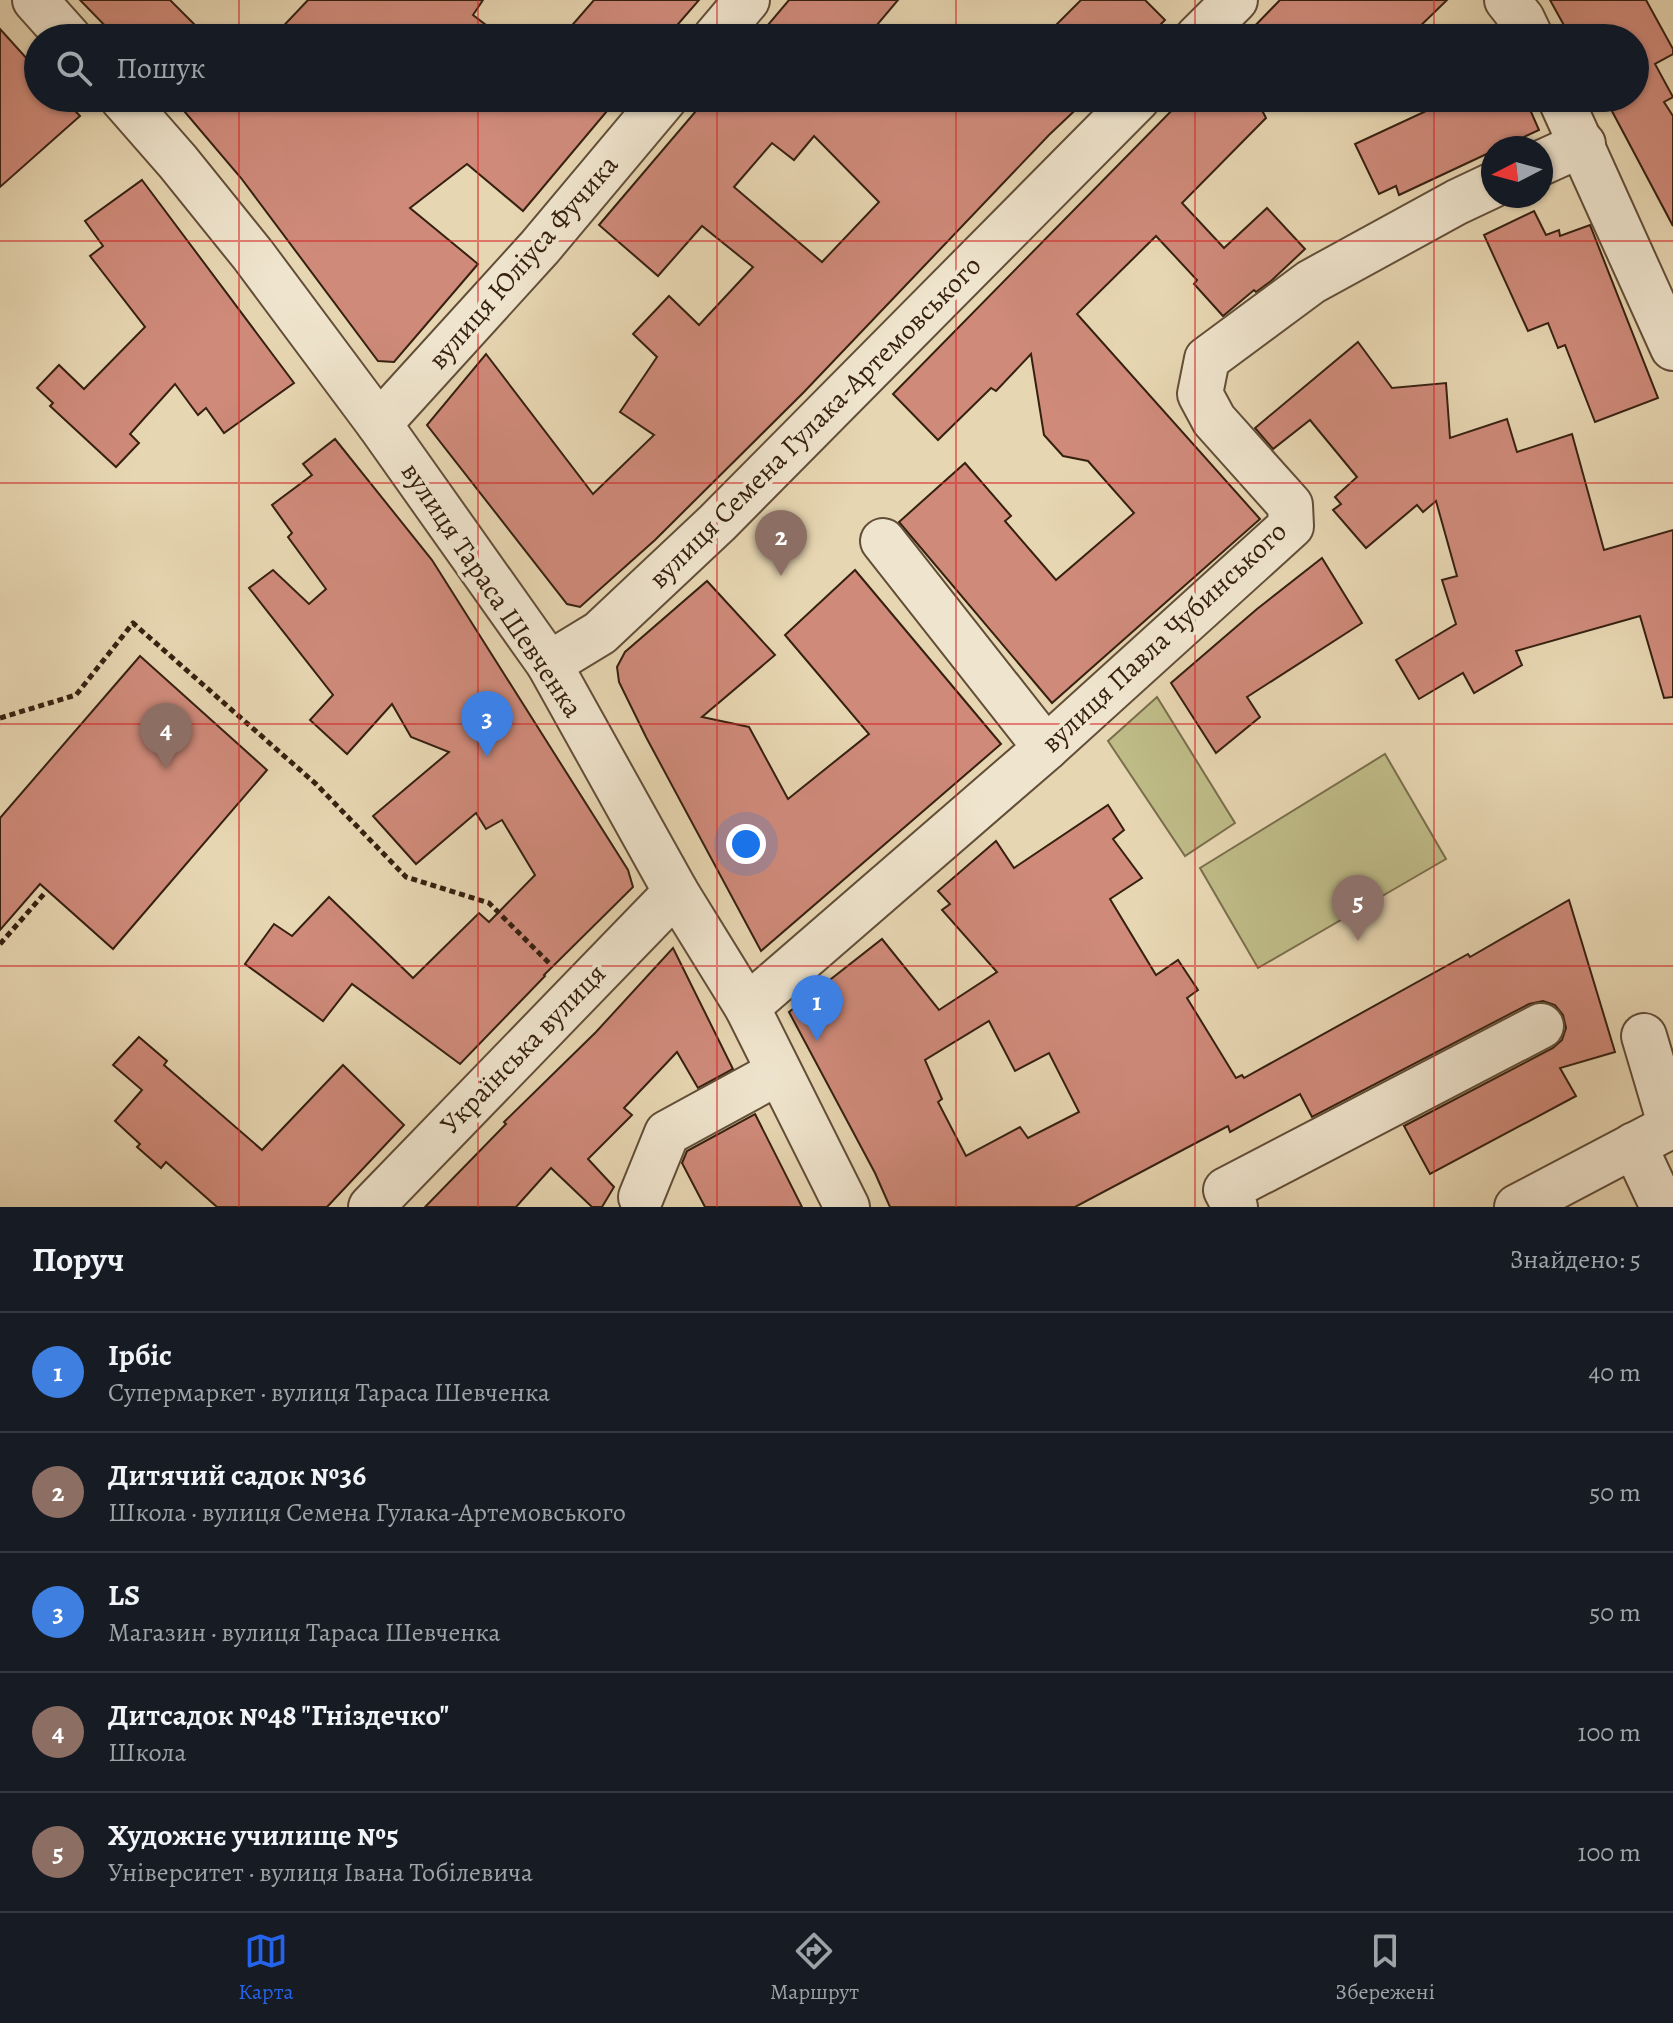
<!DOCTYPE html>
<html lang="uk">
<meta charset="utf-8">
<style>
:root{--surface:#171b24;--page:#242831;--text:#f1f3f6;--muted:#9ea1a6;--line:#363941;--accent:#2563eb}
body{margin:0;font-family:Alegreya,serif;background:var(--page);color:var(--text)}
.compass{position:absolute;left:1481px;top:136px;width:72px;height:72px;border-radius:50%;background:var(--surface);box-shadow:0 2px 6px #0004;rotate:264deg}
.you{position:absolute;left:746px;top:844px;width:28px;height:28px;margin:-20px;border:6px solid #fff;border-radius:50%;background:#1a73e8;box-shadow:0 0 0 12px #1a73e833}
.badge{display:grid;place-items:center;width:52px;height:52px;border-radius:50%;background:var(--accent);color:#fff;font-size:26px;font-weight:700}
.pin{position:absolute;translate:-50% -66px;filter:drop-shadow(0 2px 4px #0008)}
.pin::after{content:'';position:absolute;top:42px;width:28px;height:24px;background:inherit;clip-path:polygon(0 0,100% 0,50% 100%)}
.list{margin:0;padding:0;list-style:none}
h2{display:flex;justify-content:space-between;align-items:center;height:104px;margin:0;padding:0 32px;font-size:34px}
h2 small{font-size:26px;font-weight:400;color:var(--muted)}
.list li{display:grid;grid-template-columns:52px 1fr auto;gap:24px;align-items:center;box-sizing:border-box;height:120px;padding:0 32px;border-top:2px solid var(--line)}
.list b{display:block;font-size:30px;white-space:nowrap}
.list p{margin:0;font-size:26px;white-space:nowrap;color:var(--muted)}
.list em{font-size:26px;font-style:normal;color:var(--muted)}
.icon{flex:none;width:44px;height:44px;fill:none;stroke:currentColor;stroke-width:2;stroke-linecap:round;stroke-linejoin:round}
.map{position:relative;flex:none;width:1673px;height:1207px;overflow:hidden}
.search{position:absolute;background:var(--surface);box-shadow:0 2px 6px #0004;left:24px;right:24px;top:24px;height:88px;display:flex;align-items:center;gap:20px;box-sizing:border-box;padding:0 28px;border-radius:44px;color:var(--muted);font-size:30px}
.sheet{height:704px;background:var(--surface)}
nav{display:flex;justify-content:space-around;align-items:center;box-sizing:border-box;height:112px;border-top:2px solid var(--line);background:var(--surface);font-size:22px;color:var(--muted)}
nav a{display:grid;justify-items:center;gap:4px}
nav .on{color:var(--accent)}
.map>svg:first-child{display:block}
.green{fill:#bebb87;stroke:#7a6e4c;stroke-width:2}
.building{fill:#cf8a7a;stroke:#362010;stroke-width:2;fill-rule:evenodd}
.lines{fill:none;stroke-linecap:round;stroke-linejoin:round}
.minor-casing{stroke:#624e38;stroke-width:48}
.path{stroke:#362010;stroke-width:5;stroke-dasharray:6 4;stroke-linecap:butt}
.minor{stroke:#efe4cd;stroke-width:44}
.grid{fill:none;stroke:#d62828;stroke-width:2;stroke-opacity:0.55}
.labels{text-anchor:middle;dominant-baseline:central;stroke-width:8;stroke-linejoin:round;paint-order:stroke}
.street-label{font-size:28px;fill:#362010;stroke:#efe4cd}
</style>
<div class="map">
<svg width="1673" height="1207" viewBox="0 0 1673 1207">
<rect width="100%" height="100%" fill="#e7d6b2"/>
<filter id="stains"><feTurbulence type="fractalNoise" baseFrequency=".0025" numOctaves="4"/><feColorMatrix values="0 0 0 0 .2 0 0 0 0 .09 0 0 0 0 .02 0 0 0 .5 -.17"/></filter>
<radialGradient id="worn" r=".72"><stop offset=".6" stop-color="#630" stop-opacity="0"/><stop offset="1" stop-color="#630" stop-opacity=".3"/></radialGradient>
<g class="green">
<polygon points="1157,697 1235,823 1185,856 1108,741"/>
<polygon points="1385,754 1446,859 1258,968 1200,868"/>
</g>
<g class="building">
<polygon points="80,0 170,0 208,38 117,38"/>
<polygon points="308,0 483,0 473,15 503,38 272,38"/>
<polygon points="594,0 699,0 666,38 561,38"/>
<polygon points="789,0 898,0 866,38 757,38"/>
<polygon points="1081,0 1145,0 1165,20 1147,38 1043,38"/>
<polygon points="1280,0 1447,0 1408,38 1243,38"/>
<polygon points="1550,0 1646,0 1673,49 1673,54 1655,64 1673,97 1664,102 1673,116 1673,226 1605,98 1635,98 1635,38 1571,38"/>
<polygon points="0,29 38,71 38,98 63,98 80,116 0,187"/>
<polygon points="173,98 618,98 523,211 467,164 410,208 478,264 394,362 378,361 241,178"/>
<path d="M707 98H1088L1049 135 804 392 655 540 580 607 567 604 427 425 486 354 593 494 654 435 620 412 657 357 633 334 669 296 699 325 753 267 702 226 658 276 599 225ZM814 136 879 202 822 262 734 187 772 143 794 160Z"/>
<polygon points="1184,98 1256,98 1266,118 1182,203 1224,248 1267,208 1305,249 1271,281 1256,292 1254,290 1223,316 1194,284 1197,280 1156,236 1077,314 1260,519 1052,703 899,522 965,463 1011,516 1005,521 1056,580 1134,513 1088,461 1063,456 1044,435 1031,354 996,391 991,388 938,440 893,394"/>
<polygon points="1454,98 1525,98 1539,130 1500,148 1493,148 1493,151 1399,195 1396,186 1379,194 1355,144"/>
<polygon points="142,180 294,383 224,433 206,408 198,415 175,384 130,434 139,443 116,467 50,406 53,403 37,388 59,365 84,389 145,327 90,256 103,246 85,221"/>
<polygon points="1534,211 1546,235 1559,230 1560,236 1590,225 1658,398 1595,422 1565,345 1558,348 1548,323 1528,331 1484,235"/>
<polygon points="1358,342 1392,388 1446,383 1450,438 1507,419 1517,452 1572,434 1604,550 1673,530 1673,697 1664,698 1640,616 1516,651 1522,665 1474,693 1463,673 1419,699 1396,660 1456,624 1442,580 1457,576 1436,501 1423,512 1417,505 1366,548 1333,510 1341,504 1335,497 1357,477 1310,420 1273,449 1255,428"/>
<polygon points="335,439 432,560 628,870 633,887 544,975 545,976 460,1064 352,984 323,1021 245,964 274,924 292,936 329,897 413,978 479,913 489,922 535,875 502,820 486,829 476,813 416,864 373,816 449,752 411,737 392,704 347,754 310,720 333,695 249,588 273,570 309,604 326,589 288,537 292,533 272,505 312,475 303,464"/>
<polygon points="1322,558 1362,623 1247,697 1260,717 1216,753 1171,683 1257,609"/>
<polygon points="855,570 1001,744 761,951 646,737 619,682 617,667 625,652 707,581 775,655 702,717 749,727 788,799 869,734 785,635"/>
<polygon points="140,656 267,770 113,949 40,884 0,930 0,818"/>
<path d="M1108 805 1124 830 1113 839 1142 878 1110 899 1156 975 1178 960 1198 990 1187 998 1236 1078 1242 1075 1244 1078 1468 954 1470 957 1569 900 1615 1052 1560 1068 1576 1096 1430 1174 1404 1126 1553 1048 1562 1040 1566 1028 1563 1015 1555 1005 1543 1001 1529 1004 1312 1117 1300 1094 1230 1132 1228 1126 1075 1207H890L875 1173 789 1012 882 939 939 1010 997 972 942 910 950 904 938 891 996 841 1014 868ZM989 1021 1015 1071 1049 1053 1079 1112 1028 1138 1020 1127 966 1156 938 1102 942 1099 925 1060Z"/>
<polygon points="673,948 733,1069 698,1088 677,1052 624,1108 632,1115 588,1159 614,1187 602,1207 592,1207 551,1168 516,1207 425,1207 506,1124 504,1122 596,1032"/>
<polygon points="139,1037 167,1061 164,1065 262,1150 343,1065 404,1125 327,1207 217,1207 166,1162 161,1168 137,1147 140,1144 115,1121 142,1090 113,1065"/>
<polygon points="755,1114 802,1207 705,1207 682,1163 687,1151"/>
</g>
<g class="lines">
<defs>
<g id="minor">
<polyline points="35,0 69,38"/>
<polyline points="1507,0 1522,19 1531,38"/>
<polyline points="715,38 747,0"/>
<polyline points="1197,38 1235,0"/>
<polyline points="122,98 178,162 253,255 379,424 549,664 676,892 747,1007 847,1207"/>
<polyline points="1560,98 1673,348"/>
<polyline points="1541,163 1583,144"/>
<polyline points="379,424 540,247 665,98"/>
<polyline points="883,541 1046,748"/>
<polyline points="549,664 600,633 717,523 1138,98"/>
<polyline points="747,1007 1046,748 1291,526 1290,505 1214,420 1200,394 1207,359 1311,282 1457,202 1493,185"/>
<polyline points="1644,1036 1671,1127"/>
<polyline points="1634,1145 1663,1207"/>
<polyline points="641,1197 667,1133 779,1072"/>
<polyline points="371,1207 676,892"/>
<polyline points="1235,1207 1226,1190 1541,1026"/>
<polyline points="1517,1207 1673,1125"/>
</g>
</defs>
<use href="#minor" class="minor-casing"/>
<g class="path">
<polyline points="0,718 76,695 133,623 316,784 406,877 489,903 549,963"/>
<polyline points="0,944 44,894"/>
</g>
<use href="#minor" class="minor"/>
</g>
<path class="grid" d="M239 0V38M478 0V38M717 0V38M956 0V38M1195 0V38M1434 0V38M239 98V1207M478 98V1207M717 98V1207M956 98V1207M1195 98V1207M1434 98V1207M0 241H1673M0 483H1673M0 724H1673M0 966H1673"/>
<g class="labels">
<g class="street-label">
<text transform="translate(523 262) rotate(-49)">вулиця Юліуса Фучика</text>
<text transform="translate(815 422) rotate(-45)">вулиця Семена Гулака-Артемовського</text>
<text transform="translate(492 590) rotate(56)">вулиця Тараса Шевченка</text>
<text transform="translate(1164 637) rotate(-43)">вулиця Павла Чубинського</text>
<text transform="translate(523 1049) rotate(-46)">Українська вулиця</text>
</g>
</g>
<rect width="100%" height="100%" filter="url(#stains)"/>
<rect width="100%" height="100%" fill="url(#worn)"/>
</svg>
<svg class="compass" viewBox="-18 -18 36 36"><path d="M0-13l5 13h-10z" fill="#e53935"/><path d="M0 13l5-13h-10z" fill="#9ea1a6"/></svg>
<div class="you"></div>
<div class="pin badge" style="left:817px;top:1041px;background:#3f7fe0">1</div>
<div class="pin badge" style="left:781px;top:576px;background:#8d6e63">2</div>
<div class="pin badge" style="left:487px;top:757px;background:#3f7fe0">3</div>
<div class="pin badge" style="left:166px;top:769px;background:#8d6e63">4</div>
<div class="pin badge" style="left:1358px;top:941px;background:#8d6e63">5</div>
<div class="search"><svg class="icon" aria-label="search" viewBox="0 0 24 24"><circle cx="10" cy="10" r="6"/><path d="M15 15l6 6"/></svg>Пошук</div>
</div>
<section class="sheet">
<h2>Поруч<small>Знайдено: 5</small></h2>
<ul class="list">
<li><span class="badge" style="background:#3f7fe0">1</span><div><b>Ірбіс</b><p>Супермаркет · вулиця Тараса Шевченка</p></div><em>40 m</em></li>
<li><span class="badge" style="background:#8d6e63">2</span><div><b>Дитячий садок №36</b><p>Школа · вулиця Семена Гулака-Артемовського</p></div><em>50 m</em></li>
<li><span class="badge" style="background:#3f7fe0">3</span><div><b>LS</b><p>Магазин · вулиця Тараса Шевченка</p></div><em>50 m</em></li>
<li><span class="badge" style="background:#8d6e63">4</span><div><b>Дитсадок №48 &quot;Гніздечко&quot;</b><p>Школа</p></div><em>100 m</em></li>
<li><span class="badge" style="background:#8d6e63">5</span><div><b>Художнє училище №5</b><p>Університет · вулиця Івана Тобілевича</p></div><em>100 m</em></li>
</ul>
</section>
<nav>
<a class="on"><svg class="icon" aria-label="map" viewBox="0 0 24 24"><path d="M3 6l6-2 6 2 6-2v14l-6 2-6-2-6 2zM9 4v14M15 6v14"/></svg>Карта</a>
<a><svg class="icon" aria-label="directions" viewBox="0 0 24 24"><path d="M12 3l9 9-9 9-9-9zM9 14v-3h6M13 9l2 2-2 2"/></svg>Маршрут</a>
<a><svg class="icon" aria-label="saved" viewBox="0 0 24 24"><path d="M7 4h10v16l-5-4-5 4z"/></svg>Збережені</a>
</nav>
